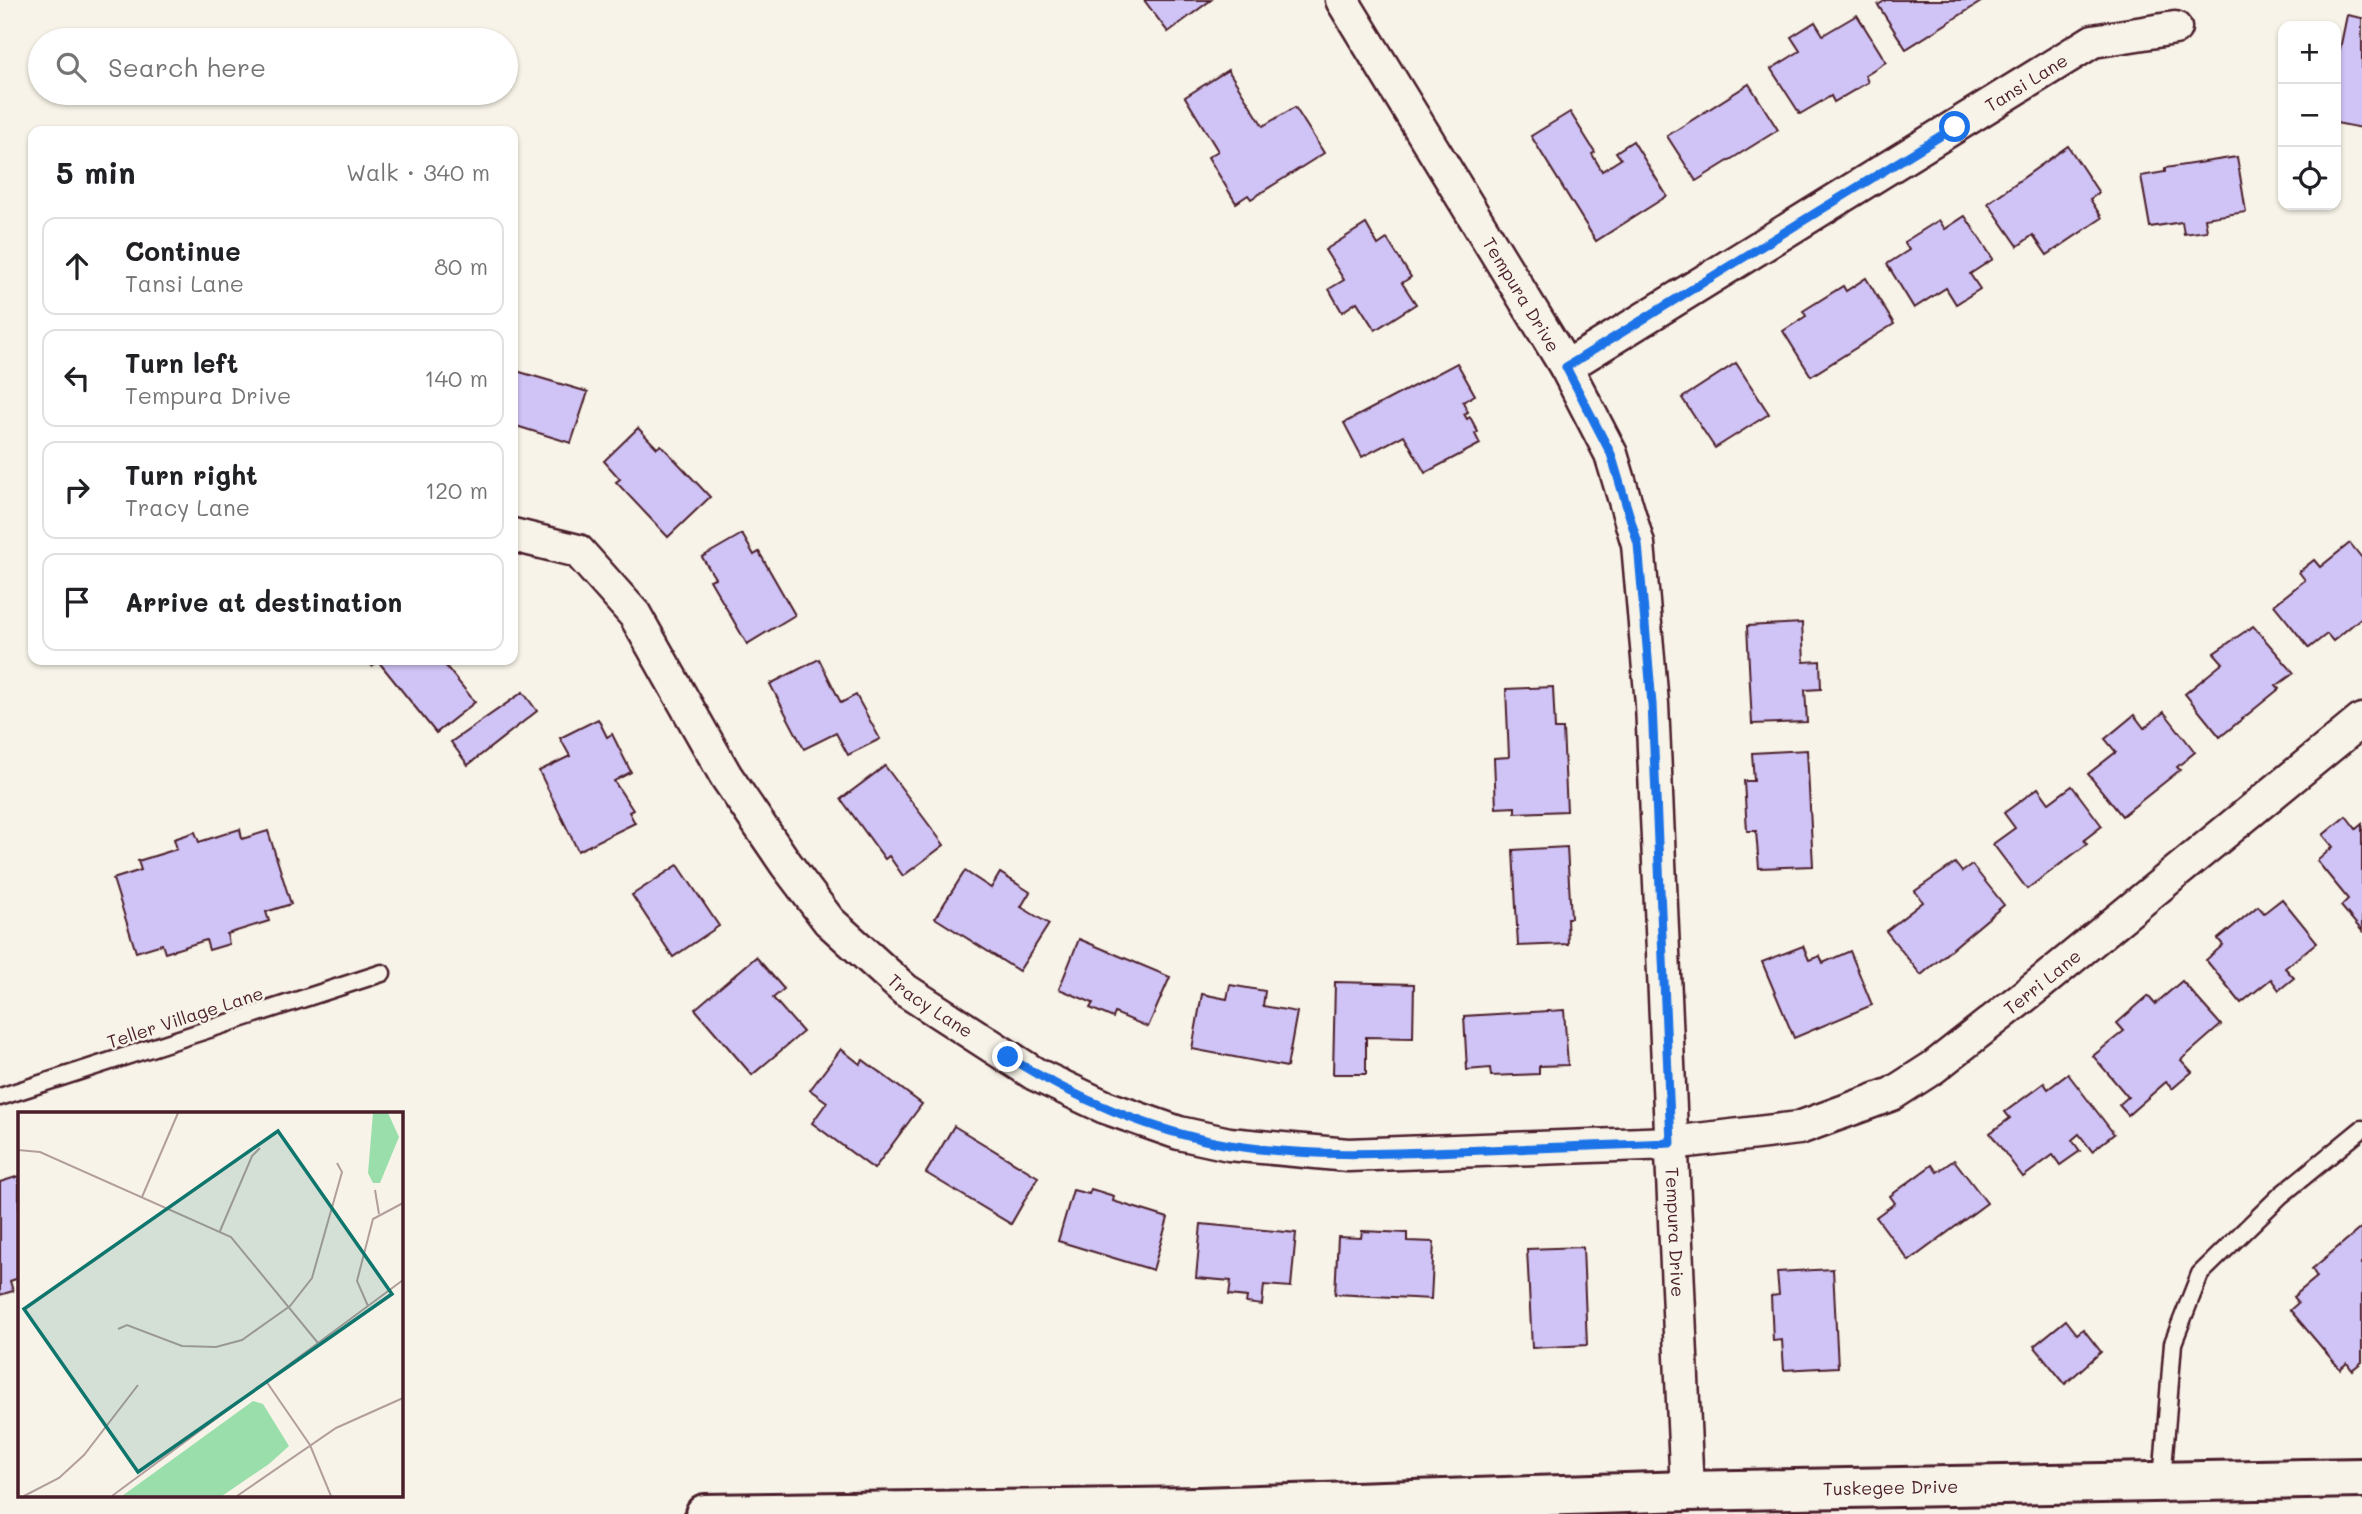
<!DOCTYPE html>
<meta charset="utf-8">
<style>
:root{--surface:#fff;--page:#f6f6f6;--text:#202124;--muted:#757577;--line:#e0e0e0}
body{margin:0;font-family:Mali,sans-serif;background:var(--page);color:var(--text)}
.controls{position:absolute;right:21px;top:21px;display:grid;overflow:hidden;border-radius:14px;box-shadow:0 2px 5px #0004}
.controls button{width:63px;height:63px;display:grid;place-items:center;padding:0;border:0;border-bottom:2px solid var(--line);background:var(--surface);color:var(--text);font:35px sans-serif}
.stop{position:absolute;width:21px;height:21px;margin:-16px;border:5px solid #1a73e8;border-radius:50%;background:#fff}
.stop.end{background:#1a73e8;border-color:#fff;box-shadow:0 2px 7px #0008}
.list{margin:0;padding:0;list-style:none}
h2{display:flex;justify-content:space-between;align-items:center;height:91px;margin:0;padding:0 28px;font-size:30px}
h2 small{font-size:23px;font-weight:400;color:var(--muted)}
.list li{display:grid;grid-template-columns:46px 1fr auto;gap:21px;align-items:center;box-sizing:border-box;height:98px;margin:0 14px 14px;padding:0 14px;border:2px solid var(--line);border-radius:14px}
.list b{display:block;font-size:26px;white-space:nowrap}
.list p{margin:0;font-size:23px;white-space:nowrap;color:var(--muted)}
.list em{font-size:23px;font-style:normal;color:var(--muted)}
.icon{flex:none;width:38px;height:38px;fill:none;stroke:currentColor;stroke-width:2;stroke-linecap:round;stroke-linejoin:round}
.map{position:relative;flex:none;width:2362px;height:1514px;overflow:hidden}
.search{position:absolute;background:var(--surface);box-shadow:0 2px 5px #0004;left:28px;top:28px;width:490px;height:77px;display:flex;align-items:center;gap:18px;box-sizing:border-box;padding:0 24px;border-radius:38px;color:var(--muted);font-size:26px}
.panel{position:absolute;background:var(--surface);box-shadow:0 2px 5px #0004;left:28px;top:126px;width:490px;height:539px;border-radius:14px}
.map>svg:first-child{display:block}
.building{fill:#d0c3f5;stroke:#4a1f2b;stroke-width:2}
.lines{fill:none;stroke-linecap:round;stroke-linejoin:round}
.service-casing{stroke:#4a1f2b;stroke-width:21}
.minor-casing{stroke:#4a1f2b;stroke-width:37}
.tertiary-casing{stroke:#4a1f2b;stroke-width:44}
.service{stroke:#f7f3e8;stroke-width:16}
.minor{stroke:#f7f3e8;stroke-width:32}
.tertiary{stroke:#f7f3e8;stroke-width:38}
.route{stroke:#1a73e8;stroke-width:9}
.labels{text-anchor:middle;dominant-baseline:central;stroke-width:5;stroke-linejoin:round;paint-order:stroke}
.street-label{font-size:18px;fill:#4a1f2b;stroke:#f7f3e8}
.inset-road{fill:none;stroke:#b29e9c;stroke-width:2}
.view{fill:#0f766e;fill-opacity:0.15;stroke:#0f766e;stroke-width:3.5}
.inset-edge{fill:none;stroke:#4a1f2b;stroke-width:3.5}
</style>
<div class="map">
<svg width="2362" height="1514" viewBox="0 0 2362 1514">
<rect width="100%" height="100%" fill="#f7f3e8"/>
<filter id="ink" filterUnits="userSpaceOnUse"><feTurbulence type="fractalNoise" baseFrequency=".0143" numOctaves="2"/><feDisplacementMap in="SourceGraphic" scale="14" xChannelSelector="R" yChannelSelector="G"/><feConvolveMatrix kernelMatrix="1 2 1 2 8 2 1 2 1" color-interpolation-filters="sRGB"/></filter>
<g filter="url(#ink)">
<g class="building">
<polygon points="1144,0 1211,0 1168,32"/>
<polygon points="1886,0 1984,0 1906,49 1878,5"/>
<polygon points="1857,15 1886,62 1865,75 1868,82 1834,102 1831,96 1800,114 1771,69 1800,51 1791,37 1815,22 1823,35"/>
<polygon points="2347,15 2362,18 2362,128 2336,123 2336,49 2340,49"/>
<polygon points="1228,70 1263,126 1295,107 1324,153 1251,199 1248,195 1236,203 1208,157 1218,151 1185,97"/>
<polygon points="1749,84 1778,130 1696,181 1667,136"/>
<polygon points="1570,112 1595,152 1592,154 1602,171 1621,159 1616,152 1633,141 1667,196 1596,241 1531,136"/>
<polygon points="2068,146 2099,193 2090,199 2102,218 2047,255 2033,235 2018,246 1988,203"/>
<polygon points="2237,157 2246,212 2205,218 2207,231 2184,234 2182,222 2150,227 2141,176 2165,172 2165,168"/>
<polygon points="1965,216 1993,259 1970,274 1980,289 1956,304 1946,288 1914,308 1887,264 1909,250 1904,242 1939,220 1945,229"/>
<polygon points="1366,224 1378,245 1387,239 1411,277 1402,283 1416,304 1375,330 1357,302 1342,312 1329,289 1344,280 1325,250"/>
<polygon points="1866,278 1894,324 1811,376 1783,331 1806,316 1803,311 1843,286 1846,291"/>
<polygon points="1457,363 1475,395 1463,402 1468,412 1464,414 1467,419 1470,417 1478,432 1475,434 1480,444 1425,473 1404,435 1362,457 1344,423"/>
<polygon points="1736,363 1769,414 1715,448 1682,398"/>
<polygon points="513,370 588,392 571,443 513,425"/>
<polygon points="638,428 657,448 661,445 710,497 668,537 616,482 620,479 604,461"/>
<polygon points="742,534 754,555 759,552 795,615 747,644 710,580 715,578 702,557"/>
<polygon points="2350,543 2362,558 2362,617 2333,641 2327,634 2309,648 2274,605 2305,580 2299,572 2314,560 2320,567"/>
<polygon points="1802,623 1804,662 1820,661 1821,689 1805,690 1807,722 1752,724 1747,626"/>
<polygon points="2253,626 2294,673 2276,686 2279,689 2220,737 2185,694 2223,663 2214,653"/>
<polygon points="819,659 841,703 856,695 880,739 848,755 836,733 804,749 770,684"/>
<polygon points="366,660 441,660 475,702 436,733 378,661 372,666"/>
<polygon points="1553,687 1555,729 1563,729 1567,811 1515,813 1515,807 1496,808 1494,758 1509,757 1506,689"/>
<polygon points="523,692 537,711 468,765 451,742"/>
<polygon points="2164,712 2195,752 2177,767 2180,770 2122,816 2088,774 2116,752 2105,739 2134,715 2144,728"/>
<polygon points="598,719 607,737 612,734 631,772 614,781 633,810 629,812 635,823 578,851 539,771 570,756 560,738"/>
<polygon points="1807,750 1813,866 1759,868 1756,831 1747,831 1744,781 1754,781 1752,753"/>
<polygon points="885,766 944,845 903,876 889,856 885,859 841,799"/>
<polygon points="2072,786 2102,826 2084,840 2087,844 2027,889 1993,844 2015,828 2004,813 2038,788 2049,803"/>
<polygon points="2346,816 2356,829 2362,824 2362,931 2341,906 2348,899 2317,861 2333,847 2323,835"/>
<polygon points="240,829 242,839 268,831 291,904 266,912 269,921 227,934 229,944 209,950 206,940 165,953 162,944 136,952 113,879 141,870 138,861 177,849 174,839 195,832 199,842"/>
<polygon points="1567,847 1571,918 1567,918 1568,944 1518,946 1513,850"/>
<polygon points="1955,863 1962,872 1972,865 2004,905 1921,975 1886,931 1923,902 1915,891"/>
<polygon points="678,865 719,926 673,957 632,895"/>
<polygon points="965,871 991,888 1000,873 1030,892 1021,907 1049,924 1019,971 935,918"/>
<polygon points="2282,899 2317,942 2285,968 2294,978 2279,990 2271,979 2241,1003 2206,960 2223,945 2218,939 2258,906 2264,913"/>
<polygon points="1079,939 1170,977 1148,1027 1115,1013 1113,1018 1090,1008 1093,1003 1059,989"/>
<polygon points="1803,946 1809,960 1820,956 1823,963 1850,951 1872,1005 1794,1038 1762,962"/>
<polygon points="756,957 784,989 773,998 803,1032 752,1075 695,1009"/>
<polygon points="2182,981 2221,1025 2181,1060 2192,1072 2172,1089 2166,1082 2128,1115 2119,1105 2128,1097 2093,1056 2124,1031 2117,1023 2148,996 2155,1004"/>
<polygon points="1335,982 1414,984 1413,1038 1366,1037 1366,1074 1333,1074"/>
<polygon points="1230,985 1265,991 1263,1006 1297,1012 1287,1067 1192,1049 1202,994 1227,999"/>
<polygon points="1564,1010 1568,1065 1539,1066 1539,1074 1491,1076 1490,1068 1467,1070 1464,1016"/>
<polygon points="841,1049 860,1064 863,1060 922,1104 874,1169 812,1123 827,1102 810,1090"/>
<polygon points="2068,1074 2114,1134 2092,1151 2079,1134 2072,1140 2080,1151 2060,1165 2053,1155 2023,1177 1990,1133 2010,1118 2005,1112 2044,1083 2048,1089"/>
<polygon points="954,1126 1038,1177 1011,1224 926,1173"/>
<polygon points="1954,1160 1987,1203 1909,1261 1876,1217 1895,1203 1890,1196 1932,1165 1937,1172"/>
<polygon points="19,1176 19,1278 10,1281 13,1291 0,1295 0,1182"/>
<polygon points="1091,1189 1114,1196 1113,1201 1168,1218 1153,1270 1058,1241 1073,1190 1089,1194"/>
<polygon points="1201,1224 1296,1233 1291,1287 1264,1285 1262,1305 1246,1303 1247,1297 1229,1295 1231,1281 1196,1278"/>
<polygon points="2362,1227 2362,1362 2352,1370 2347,1363 2340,1369 2290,1310 2298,1303 2293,1297 2317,1277 2312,1269"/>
<polygon points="1362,1231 1407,1233 1407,1241 1434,1242 1431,1299 1335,1294 1338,1237 1361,1238"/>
<polygon points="1583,1247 1587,1345 1532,1348 1527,1249"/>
<polygon points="1833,1269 1838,1367 1784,1370 1782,1340 1773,1341 1771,1296 1779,1295 1777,1272"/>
<polygon points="2066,1320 2077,1334 2083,1329 2101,1352 2065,1384 2034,1346"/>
</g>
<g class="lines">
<defs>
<g id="service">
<polyline points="0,1097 382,973"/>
<polyline points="2162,1481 2173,1343 2200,1274 2281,1195 2362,1129"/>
</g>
<g id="minor">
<path id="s1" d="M1342 0 1566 367 1611 454 1638 544 1652 704 1687 1491"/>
<path id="s2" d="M1566 367 2093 41 2175 28"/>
<path id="s3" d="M513 535 578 551 635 615 726 776 786 864 829 921 905 990 1035 1074 1105 1107 1179 1133 1229 1144 1348 1155 1671 1143 1799 1128 1892 1094 1934 1067 2041 983 2362 720"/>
</g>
<g id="tertiary">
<path id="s4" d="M705 1514 1200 1507 1687 1491 2362 1478"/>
</g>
</defs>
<use href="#service" class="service-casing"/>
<use href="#minor" class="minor-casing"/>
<use href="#tertiary" class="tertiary-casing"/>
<use href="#service" class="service"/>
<use href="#minor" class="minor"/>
<use href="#tertiary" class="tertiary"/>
</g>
</g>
<g class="lines" filter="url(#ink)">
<path class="route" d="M1008 1057C1074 1098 1153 1132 1230 1145 1305 1157 1382 1154 1458 1151 1529 1149 1600 1146 1671 1143L1652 704 1638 544 1611 454 1566 367 1955 127"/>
</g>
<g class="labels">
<g class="street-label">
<text stroke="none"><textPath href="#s2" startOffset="541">Tansi Lane</textPath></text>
<text stroke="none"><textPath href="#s1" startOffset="345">Tempura Drive</textPath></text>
<text stroke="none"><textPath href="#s3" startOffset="1838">Terri Lane</textPath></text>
<text stroke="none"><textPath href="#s3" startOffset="648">Tracy Lane</textPath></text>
<text transform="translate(185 1017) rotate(-18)">Teller Village Lane</text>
<text stroke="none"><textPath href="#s1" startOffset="1311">Tempura Drive</textPath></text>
<text stroke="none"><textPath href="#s4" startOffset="1186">Tuskegee Drive</textPath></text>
</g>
</g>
<g transform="translate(18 1112)">
<rect width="385" height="385" fill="#f7f3e8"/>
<path d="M355 1H370L381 25 362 71H355L350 61ZM235 289 245 292 271 334 251 352 204 384H104Z" fill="#9adfab"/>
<path class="inset-road" d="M0 38 22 40 213 125 300 231M357 78 361 102M124 85 160 1M202 119 234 44 242 36M350 194 339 169 355 107 385 91M100 217 109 213 164 234 198 235 224 228 272 194 294 166 324 60 319 51M248 269 292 333 313 384M6 384 41 366 66 343 120 273M94 384 385 168M219 384 318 316 385 286"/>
<path class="view" d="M260 19 374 182 120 360 6 197Z"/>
<rect width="385" height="385" class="inset-edge"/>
</g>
</svg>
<div class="controls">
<button>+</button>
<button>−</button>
<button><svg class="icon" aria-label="locate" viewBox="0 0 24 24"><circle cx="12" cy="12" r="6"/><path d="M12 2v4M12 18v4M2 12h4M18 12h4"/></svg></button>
</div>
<div class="stop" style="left:1955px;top:127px"></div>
<div class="stop end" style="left:1008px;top:1057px"></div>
<div class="search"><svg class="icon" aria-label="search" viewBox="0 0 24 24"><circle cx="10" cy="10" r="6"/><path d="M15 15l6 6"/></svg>Search here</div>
<section class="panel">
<h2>5 min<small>Walk · 340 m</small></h2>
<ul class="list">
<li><svg class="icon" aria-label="ahead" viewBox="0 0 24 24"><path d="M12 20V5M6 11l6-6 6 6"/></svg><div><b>Continue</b><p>Tansi Lane</p></div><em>80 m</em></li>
<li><svg class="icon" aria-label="left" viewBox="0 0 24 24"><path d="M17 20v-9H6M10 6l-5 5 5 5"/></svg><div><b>Turn left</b><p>Tempura Drive</p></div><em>140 m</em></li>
<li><svg class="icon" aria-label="right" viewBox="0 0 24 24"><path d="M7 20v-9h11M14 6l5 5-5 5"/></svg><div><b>Turn right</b><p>Tracy Lane</p></div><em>120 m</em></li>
<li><svg class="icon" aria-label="arrive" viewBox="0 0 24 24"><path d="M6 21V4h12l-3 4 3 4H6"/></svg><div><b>Arrive at destination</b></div></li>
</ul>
</section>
</div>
